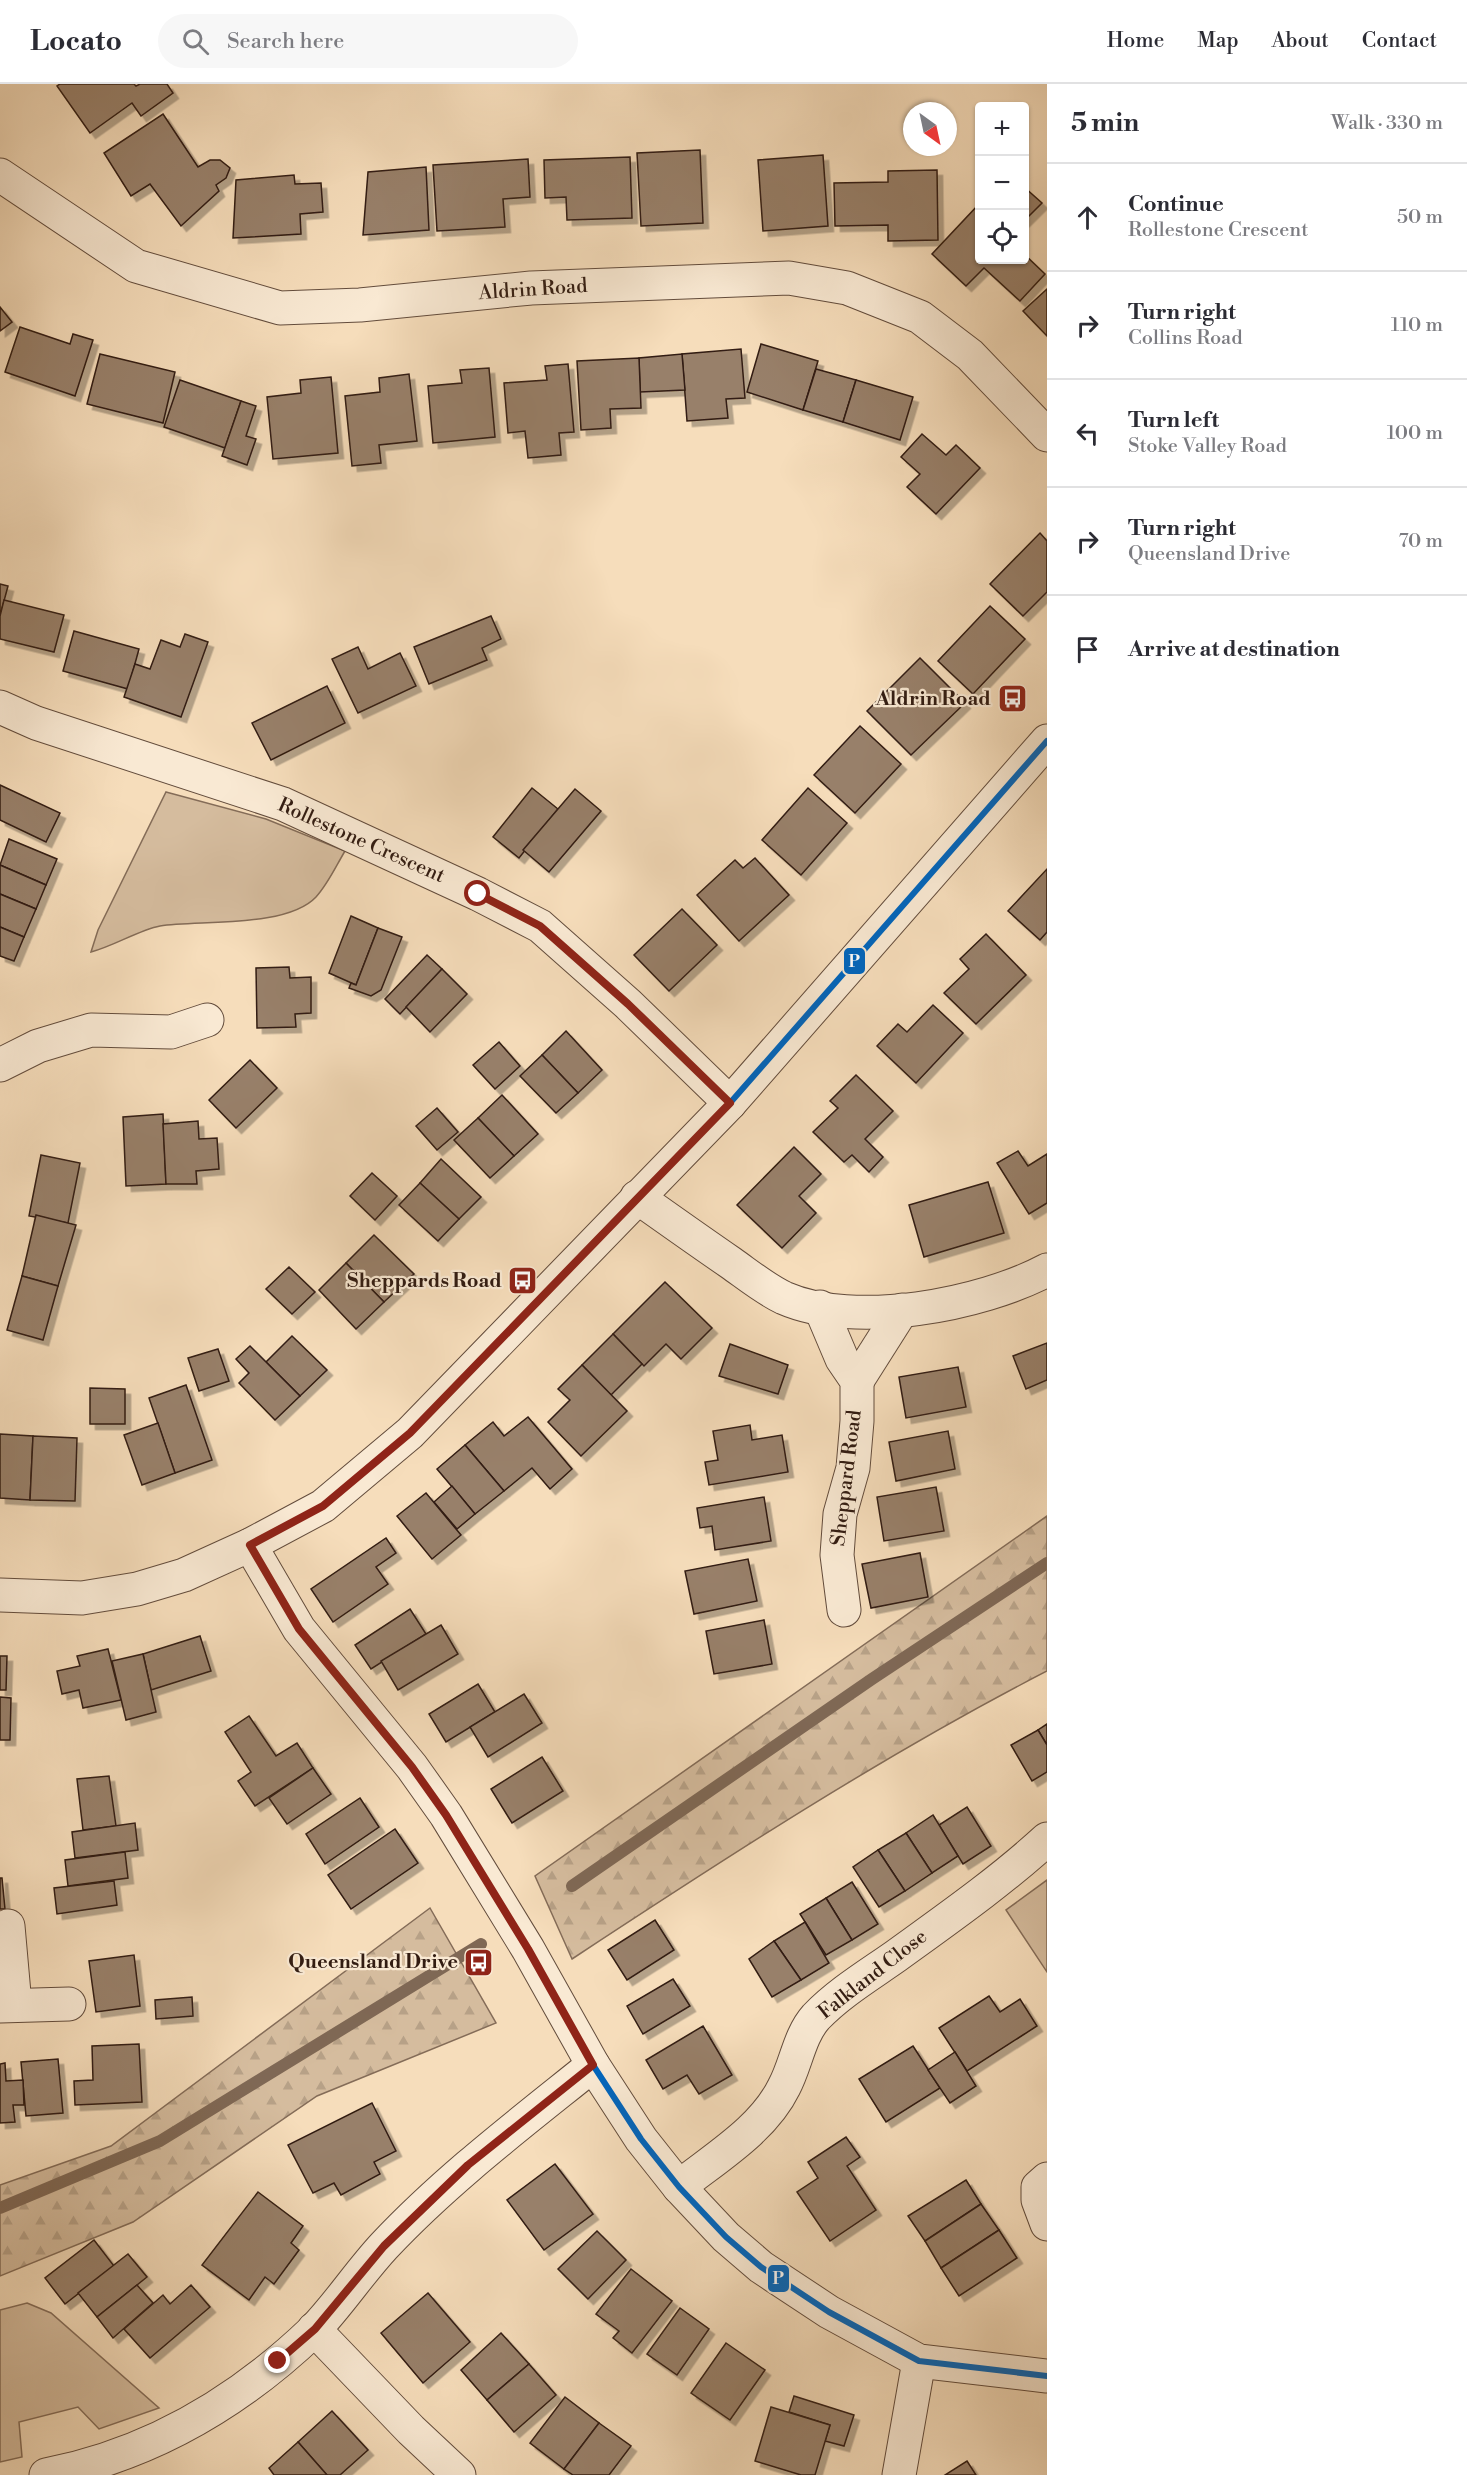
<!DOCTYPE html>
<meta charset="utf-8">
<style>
:root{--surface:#fff;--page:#f7f7f7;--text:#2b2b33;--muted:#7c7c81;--line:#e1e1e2}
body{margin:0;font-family:"Libre Bodoni",serif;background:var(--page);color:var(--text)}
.controls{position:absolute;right:18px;top:18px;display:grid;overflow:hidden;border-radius:6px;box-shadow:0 2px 4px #0004}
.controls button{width:54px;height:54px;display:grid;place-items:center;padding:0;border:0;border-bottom:2px solid var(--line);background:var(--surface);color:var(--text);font:30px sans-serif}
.compass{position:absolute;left:903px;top:18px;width:54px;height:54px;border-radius:50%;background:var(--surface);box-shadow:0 2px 4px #0004;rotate:147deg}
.stop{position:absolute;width:18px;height:18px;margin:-14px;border:4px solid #8f2418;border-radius:50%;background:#fff}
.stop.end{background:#8f2418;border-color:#fff;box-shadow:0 2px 6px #0008}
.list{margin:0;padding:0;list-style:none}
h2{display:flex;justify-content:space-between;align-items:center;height:78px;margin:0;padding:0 24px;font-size:26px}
h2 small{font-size:20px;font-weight:400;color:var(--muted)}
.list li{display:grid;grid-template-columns:39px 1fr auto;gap:18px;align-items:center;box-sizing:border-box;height:108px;padding:0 24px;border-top:2px solid var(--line)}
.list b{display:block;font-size:22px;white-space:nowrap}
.list p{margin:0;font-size:20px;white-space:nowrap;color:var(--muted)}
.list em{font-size:20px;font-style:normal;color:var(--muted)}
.icon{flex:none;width:33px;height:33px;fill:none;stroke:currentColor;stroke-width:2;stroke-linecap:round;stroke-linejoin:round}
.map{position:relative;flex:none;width:1047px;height:2391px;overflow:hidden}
header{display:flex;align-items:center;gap:36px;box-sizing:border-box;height:84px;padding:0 30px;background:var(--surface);border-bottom:2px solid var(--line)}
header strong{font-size:28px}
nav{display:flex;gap:33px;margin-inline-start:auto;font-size:21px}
.search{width:420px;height:54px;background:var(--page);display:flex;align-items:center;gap:15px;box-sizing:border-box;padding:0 21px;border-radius:33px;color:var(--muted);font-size:22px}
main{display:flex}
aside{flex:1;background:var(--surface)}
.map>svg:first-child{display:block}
.green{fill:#d5bc9e;stroke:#846c58;stroke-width:1.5}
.forest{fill:url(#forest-firs);stroke:#846c58;stroke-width:1.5}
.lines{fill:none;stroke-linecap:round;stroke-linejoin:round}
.stream{stroke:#7f6855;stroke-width:12}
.building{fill:#98806a;stroke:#321c12;stroke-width:1.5;filter:url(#shadow)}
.minor-casing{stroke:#634c3c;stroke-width:35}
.minor{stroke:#f9e9d3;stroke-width:33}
.bus-1-casing{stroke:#f9e9d3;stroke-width:10}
.bus-1{stroke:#0065bd;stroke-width:6}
.route{stroke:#8f2418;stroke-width:8}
.labels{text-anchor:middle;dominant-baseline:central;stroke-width:4.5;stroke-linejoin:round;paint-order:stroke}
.street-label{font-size:20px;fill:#321c12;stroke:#f9e9d3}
.poi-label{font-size:20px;font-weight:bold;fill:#321c12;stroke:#f9e9d3;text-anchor:end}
.line-badge{stroke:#f9e9d3;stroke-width:2}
.badge-label{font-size:16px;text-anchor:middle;font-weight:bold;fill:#fff}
</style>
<header>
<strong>Locato</strong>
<div class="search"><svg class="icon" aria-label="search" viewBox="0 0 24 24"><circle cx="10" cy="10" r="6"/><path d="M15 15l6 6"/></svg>Search here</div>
<nav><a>Home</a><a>Map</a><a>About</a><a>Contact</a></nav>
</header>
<main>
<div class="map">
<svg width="1047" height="2391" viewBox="0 0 1047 2391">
<defs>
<pattern id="forest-firs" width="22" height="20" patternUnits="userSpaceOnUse" patternTransform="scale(1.5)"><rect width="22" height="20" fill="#d5bc9e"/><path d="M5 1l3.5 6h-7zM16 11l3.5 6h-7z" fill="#b7a187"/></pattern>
<filter id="shadow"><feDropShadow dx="5.5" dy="5.5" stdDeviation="0" flood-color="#0004"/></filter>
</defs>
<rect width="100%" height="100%" fill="#f6ddbb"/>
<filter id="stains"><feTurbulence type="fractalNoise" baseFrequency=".00333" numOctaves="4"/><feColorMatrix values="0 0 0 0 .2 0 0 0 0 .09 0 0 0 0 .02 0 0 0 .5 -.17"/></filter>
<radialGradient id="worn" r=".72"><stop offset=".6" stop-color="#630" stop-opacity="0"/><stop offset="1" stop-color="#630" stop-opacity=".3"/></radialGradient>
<g class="green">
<path d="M166 708 266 735 345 767C336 782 328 800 316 813 287 844 200 836 160 842 139 846 114 862 91 868L98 846Z"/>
<polygon points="1047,1796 1047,1888 1006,1826"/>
<polygon points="27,2219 51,2229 159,2324 99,2345 78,2323 19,2338 22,2373 0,2378 0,2226"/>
</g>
<g class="forest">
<path d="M1047 1432V1587C882 1672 727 1773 572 1875L535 1792Z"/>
<polygon points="430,1824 496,1939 317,2012 133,2138 0,2192 0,2101 111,2062"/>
</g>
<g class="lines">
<g class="stream">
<polyline points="572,1802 872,1595 1047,1479"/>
<polyline points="0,2124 160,2057 481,1860"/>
</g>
</g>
<g class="building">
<polygon points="60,0 134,0 136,2 140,0 167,0 173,9 141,32 132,19 90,49 57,2"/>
<polygon points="163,30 198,83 210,76 220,76 230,84 226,94 216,101 219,107 181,142 150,100 131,112 104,69"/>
<polygon points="700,66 703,139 641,142 637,69"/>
<polygon points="823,71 828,142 763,147 758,76"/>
<polygon points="630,73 632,134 567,136 566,113 545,114 544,76"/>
<polygon points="528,75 530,113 503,115 505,143 437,147 433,81"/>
<polygon points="426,83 429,146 363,151 368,88"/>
<polygon points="937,86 938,156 888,157 888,141 835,142 834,99 888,98 888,87"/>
<polygon points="294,91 295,100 321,99 323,128 300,130 301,150 233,154 236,96"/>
<polygon points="1024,103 1042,119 1024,137"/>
<polygon points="980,119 980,176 1024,176 1024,170 1045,190 1020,217 984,184 966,202 932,170"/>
<polygon points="1047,205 1047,252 1023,227"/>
<polygon points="0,223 12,238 0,247"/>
<polygon points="20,243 70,260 73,250 93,256 75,312 5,288"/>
<polygon points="761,260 818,277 803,326 747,308"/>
<polygon points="741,265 745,314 726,315 728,334 687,337 682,270"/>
<polygon points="100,270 175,288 163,339 87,320"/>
<polygon points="682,270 685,306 640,308 639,274"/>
<polygon points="639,274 641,324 610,325 611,344 581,346 577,277"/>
<polygon points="568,280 574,348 559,349 561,371 528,374 525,347 508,349 504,299 547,296 545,282"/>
<polygon points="489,284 495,353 433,359 428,302 462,299 460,286"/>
<polygon points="816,285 856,296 843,338 803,326"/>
<polygon points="409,290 417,357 379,361 381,379 352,382 345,312 380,308 379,294"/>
<polygon points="331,293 338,369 273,375 267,313 301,309 300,296"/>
<polygon points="180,296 241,317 225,364 164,343"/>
<polygon points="856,296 913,313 900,356 843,338"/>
<polygon points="241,317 256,322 246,352 256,355 247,381 222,372"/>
<polygon points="922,350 946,371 956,361 980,384 936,430 907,403 920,390 901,373"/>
<polygon points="1040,449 1047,457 1047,508 1023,532 990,500"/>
<polygon points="0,500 8,502 0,532"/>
<polygon points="4,516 64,531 54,568 0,555 0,532"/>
<polygon points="990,522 1025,555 973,610 938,577"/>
<polygon points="491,532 501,555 482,564 487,576 429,600 414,563"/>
<polygon points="74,547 139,565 128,605 63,587"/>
<polygon points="185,550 208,558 181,633 124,613 135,580 150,585 161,556 180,563"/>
<polygon points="358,563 368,585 400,569 416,602 358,629 332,575"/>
<polygon points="920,574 965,619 911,671 867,627"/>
<polygon points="327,602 345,639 271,676 252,639"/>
<polygon points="860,642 901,680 855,729 814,691"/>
<polygon points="0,701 60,729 46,758 0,736"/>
<polygon points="532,704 558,725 519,774 493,753"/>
<polygon points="808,704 847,739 801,791 762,756"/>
<polygon points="575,705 601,727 549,788 523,766"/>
<polygon points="9,755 57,775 46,801 0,781"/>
<polygon points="755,774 789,811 739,857 697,811 735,776 743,784"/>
<polygon points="0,781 46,801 36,825 0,810"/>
<polygon points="1047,785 1047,848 1040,856 1008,827"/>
<polygon points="0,810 36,825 24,853 0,843"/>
<polygon points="682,825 717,861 669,907 634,871"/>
<polygon points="351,832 378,844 356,901 329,889"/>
<polygon points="0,843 24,853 14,877 0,872"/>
<polygon points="378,844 402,853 381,906 371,912 349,904 351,899 356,901"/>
<polygon points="986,850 1026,891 976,940 944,909 969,885 960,875"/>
<polygon points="427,871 442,885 400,930 385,915"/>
<polygon points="289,883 290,894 311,893 311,929 295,930 296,943 257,944 256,884"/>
<polygon points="442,885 467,910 430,948 406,923"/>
<polygon points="933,921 963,949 916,999 877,962 898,940 907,948"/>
<polygon points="566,947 602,986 578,1009 542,971"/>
<polygon points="499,958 520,982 495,1005 473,981"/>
<polygon points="542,971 578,1009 556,1029 520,992"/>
<polygon points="250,976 277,1004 236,1044 209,1016"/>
<polygon points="856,991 893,1027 865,1055 883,1073 869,1088 852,1071 844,1078 813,1048 838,1024 830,1017"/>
<polygon points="502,1011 538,1050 514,1072 478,1034"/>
<polygon points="437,1024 458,1048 437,1066 416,1042"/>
<polygon points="163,1030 166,1100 126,1102 123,1033"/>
<polygon points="478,1034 514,1072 490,1094 454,1056"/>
<polygon points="198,1037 199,1055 217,1054 219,1085 196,1087 197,1100 166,1100 163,1040"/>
<polygon points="794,1063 821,1090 799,1112 816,1129 782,1164 737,1121"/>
<polygon points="1018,1067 1028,1082 1047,1070 1047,1119 1029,1130 997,1079"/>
<polygon points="41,1071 80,1079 68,1139 29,1132"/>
<polygon points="441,1075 481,1113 459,1135 420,1099"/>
<polygon points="372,1089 397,1112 375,1136 350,1112"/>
<polygon points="988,1098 1004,1149 924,1173 909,1121"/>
<polygon points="420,1099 459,1135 438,1157 399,1121"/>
<polygon points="36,1131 76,1141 58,1202 22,1192"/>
<polygon points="374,1151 414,1190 384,1218 346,1179"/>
<polygon points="346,1179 384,1218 356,1245 319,1206"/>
<polygon points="289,1183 315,1208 292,1230 266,1205"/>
<polygon points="22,1192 58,1202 43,1256 7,1246"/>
<polygon points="665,1198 712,1244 681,1275 666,1260 644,1282 613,1250"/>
<polygon points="613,1250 642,1280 611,1311 582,1281"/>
<polygon points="292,1252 327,1286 300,1312 266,1278"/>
<polygon points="1047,1259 1047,1296 1026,1305 1013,1272"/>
<polygon points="730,1260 788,1281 778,1310 719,1292"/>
<polygon points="250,1262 300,1312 275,1336 239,1299 249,1289 236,1275"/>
<polygon points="218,1265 229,1297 199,1307 188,1274"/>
<polygon points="582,1281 627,1327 581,1372 548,1338 570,1316 558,1305"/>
<polygon points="958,1283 966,1323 906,1334 899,1293"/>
<polygon points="186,1301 212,1376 175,1389 149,1314"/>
<polygon points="90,1304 125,1305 125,1340 90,1340"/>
<polygon points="528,1333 572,1385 550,1405 532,1384 504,1407 465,1361 493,1338 504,1352"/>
<polygon points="158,1339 175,1389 142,1401 124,1351"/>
<polygon points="750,1341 752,1356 782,1351 788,1388 709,1401 705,1378 718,1376 713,1347"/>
<polygon points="948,1347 955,1385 896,1397 889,1358"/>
<polygon points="0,1350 33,1352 30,1416 0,1414"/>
<polygon points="33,1352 77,1354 75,1417 30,1416"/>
<polygon points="465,1361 504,1407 475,1430 437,1385"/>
<polygon points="452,1402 475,1430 457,1445 434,1418"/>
<polygon points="936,1403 944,1447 884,1457 877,1413"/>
<polygon points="426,1409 461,1451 432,1475 397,1432"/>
<polygon points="764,1413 771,1457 715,1466 712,1442 700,1444 697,1424"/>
<polygon points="386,1454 396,1469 376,1483 388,1500 333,1538 311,1505"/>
<polygon points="920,1469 928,1513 871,1524 862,1480"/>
<polygon points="748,1475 757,1517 694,1530 685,1487"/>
<polygon points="410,1525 426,1550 371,1585 355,1561"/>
<polygon points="764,1536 772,1580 714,1590 706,1547"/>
<polygon points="441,1541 458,1570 398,1606 381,1577"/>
<polygon points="200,1552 211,1587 151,1606 143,1570"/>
<polygon points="108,1565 121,1616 83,1624 79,1606 62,1610 57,1587 80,1582 77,1572"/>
<polygon points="143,1570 156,1628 126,1636 112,1577"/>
<polygon points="0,1572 7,1572 6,1606 0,1606"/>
<polygon points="478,1600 495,1628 446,1658 429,1630"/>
<polygon points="524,1610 542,1639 488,1673 470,1643"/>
<polygon points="0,1613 11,1614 10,1656 0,1656"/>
<polygon points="249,1632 276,1672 297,1659 313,1684 255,1722 238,1697 251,1688 225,1648"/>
<polygon points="1047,1640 1047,1661 1038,1646"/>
<polygon points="1038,1646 1047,1661 1047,1688 1032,1697 1011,1661"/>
<polygon points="542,1673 563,1707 512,1739 491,1705"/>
<polygon points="313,1684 331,1710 287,1740 269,1714"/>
<polygon points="109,1692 116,1742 83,1746 77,1695"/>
<polygon points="360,1714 379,1743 325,1780 306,1750"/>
<polygon points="967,1723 991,1762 963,1780 939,1741"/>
<polygon points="933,1731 958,1772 932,1789 906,1749"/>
<polygon points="135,1739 138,1766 75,1774 72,1748"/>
<polygon points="395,1745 418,1779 351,1825 328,1791"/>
<polygon points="906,1749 932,1789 905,1807 878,1766"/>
<polygon points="878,1766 905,1807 879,1823 853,1783"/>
<polygon points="125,1768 128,1794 68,1802 65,1776"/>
<polygon points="0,1794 2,1794 5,1825 0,1825"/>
<polygon points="114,1797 117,1821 57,1830 54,1804"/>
<polygon points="852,1798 878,1840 852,1856 826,1814"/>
<polygon points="826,1814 852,1856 826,1871 800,1830"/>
<polygon points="655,1836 674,1866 627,1896 608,1866"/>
<polygon points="805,1838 829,1879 801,1896 774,1857"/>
<polygon points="774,1857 801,1896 772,1913 749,1875"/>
<polygon points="134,1871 140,1922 96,1928 89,1877"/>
<polygon points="673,1895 690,1922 643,1950 627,1922"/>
<polygon points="989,1912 1000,1928 1020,1915 1037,1942 967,1987 939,1944"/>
<polygon points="192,1913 193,1932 156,1935 155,1916"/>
<polygon points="703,1942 732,1991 699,2010 687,1991 663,2005 646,1976"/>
<polygon points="139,1960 142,2018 75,2021 74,1997 93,1996 92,1962"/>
<polygon points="913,1962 940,2004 886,2038 859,1995"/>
<polygon points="955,1968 976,2002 950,2019 928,1986"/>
<polygon points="58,1975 63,2029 26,2032 21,1978"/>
<polygon points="5,1979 6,1997 23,1996 24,2021 13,2021 15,2038 0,2039 0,1980"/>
<polygon points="372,2019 396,2067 374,2078 380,2090 341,2111 334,2099 313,2109 288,2061"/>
<polygon points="846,2053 860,2073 847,2082 876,2126 830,2157 797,2108 818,2094 808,2078"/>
<polygon points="555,2080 593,2130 544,2166 507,2116"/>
<polygon points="966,2096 981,2120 925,2157 908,2132"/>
<polygon points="258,2108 303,2142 291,2159 299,2166 274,2200 265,2193 249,2216 202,2181"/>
<polygon points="981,2120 999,2146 941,2184 925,2157"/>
<polygon points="999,2146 1017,2174 959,2212 941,2184"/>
<polygon points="597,2147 626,2176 588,2215 558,2185"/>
<polygon points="94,2156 114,2182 65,2220 45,2194"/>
<polygon points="128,2170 147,2193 97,2233 78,2209"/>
<polygon points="631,2185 672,2217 632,2269 613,2254 619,2247 596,2230"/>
<polygon points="137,2201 153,2219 113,2254 97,2233"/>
<polygon points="191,2201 210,2223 150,2274 124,2245 163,2211 170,2220"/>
<polygon points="428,2209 470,2258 423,2299 381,2249"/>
<polygon points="680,2224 709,2245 677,2291 647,2270"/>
<polygon points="501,2249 529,2280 487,2316 461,2286"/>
<polygon points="726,2259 765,2286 730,2336 691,2309"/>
<polygon points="529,2280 556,2311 514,2348 487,2316"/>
<polygon points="794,2312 854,2331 844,2362 825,2357 830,2341 789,2328"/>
<polygon points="565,2313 599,2339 564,2385 530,2359"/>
<polygon points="771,2323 830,2341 815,2391 801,2391 755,2377"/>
<polygon points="332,2327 368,2366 340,2391 327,2391 298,2358"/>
<polygon points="599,2339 631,2362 609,2391 573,2391 564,2385"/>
<polygon points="298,2358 327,2391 274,2391 269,2384"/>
<polygon points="967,2377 976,2391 945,2391"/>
</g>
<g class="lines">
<defs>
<g id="minor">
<polyline points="0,91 136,182 280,224 360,221 531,204 789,194 847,204 920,233 970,271 1047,351"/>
<polyline points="0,623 36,639 283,720 478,810 540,842 628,920 730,1019"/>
<polyline points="0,981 38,962 91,946 171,948 207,936"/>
<path d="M637 1113C668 1135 699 1157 731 1179 748 1191 765 1205 784 1214 855 1245 981 1221 1047 1186"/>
<polyline points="820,1223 842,1275 857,1297 857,1337 853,1384 840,1430 837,1471 844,1526"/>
<polyline points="857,1297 902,1226"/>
<polyline points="250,1461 299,1545 412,1683 446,1731 528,1865 593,1981 641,2055 679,2103 726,2153 761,2183 829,2228 919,2277 1047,2292"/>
<polyline points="0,1511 82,1514 137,1505 184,1491 250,1461 323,1422 410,1349 730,1019 1047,657"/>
<polyline points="8,1842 15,1921"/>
<polyline points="0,1922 69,1920"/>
<polyline points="1047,2095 1038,2103 1038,2116 1047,2140"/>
<path d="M679 2103C715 2074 763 2046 784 2003 796 1981 799 1952 816 1933 839 1909 869 1891 896 1872 947 1835 1000 1798 1047 1755"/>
<polyline points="314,2245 411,2346 459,2391"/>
<path d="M46 2391C149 2371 238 2319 314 2246 339 2220 359 2189 384 2162 447 2095 521 2039 593 1981"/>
<polyline points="899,2391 919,2277"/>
</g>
</defs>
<use href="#minor" class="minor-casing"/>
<use href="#minor" class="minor"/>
<defs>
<polyline id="bus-1" points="1047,657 730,1019 410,1349 323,1422 250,1461 299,1545 412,1683 446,1731 528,1865 593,1981 641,2055 679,2103 726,2153 761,2183 829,2228 919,2277 1047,2292"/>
</defs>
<use href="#bus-1" class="bus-1-casing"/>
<use href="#bus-1" class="bus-1"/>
</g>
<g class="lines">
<polyline class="route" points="278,2277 315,2245 384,2162 468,2081 593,1981 528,1865 446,1731 412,1683 299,1545 250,1461 323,1422 410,1349 730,1019 628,920 540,842 478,810"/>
</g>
<defs>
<symbol id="bus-square" viewBox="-11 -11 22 22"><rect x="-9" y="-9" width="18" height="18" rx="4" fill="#8f2418" stroke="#f9e9d3"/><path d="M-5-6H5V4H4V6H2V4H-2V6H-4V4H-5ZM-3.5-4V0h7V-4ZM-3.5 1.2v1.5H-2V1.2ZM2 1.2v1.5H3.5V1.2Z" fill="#fff"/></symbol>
</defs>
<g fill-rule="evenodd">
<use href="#bus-square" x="996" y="598" width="33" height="33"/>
<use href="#bus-square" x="506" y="1180" width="33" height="33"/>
<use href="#bus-square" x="462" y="1862" width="33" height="33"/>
</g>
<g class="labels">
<g class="street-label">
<text transform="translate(533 206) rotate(-4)">Aldrin Road</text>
<text transform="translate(361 757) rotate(24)">Rollestone Crescent</text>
<text transform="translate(847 1394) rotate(-83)">Sheppard Road</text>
<text transform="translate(873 1891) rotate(-38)">Falkland Close</text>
</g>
<g class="poi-label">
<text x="991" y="615">Aldrin Road</text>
<text x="502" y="1197">Sheppards Road</text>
<text x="458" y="1878">Queensland Drive</text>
</g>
</g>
<g class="line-badge">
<rect x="843" y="863" width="23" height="28" rx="6" fill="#0065bd"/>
<rect x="767" y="2180" width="23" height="29" rx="6" fill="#0065bd"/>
</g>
<g class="badge-label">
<text x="854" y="883">P</text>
<text x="778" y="2200">P</text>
</g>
<rect width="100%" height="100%" filter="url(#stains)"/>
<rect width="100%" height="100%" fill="url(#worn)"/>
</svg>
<div class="controls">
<button>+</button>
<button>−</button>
<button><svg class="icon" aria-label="locate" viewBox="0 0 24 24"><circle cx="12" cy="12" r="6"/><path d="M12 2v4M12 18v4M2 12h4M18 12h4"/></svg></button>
</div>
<svg class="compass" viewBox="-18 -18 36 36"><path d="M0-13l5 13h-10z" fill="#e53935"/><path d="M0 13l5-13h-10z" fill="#7c7c81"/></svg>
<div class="stop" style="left:478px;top:810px"></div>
<div class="stop end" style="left:278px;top:2277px"></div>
</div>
<aside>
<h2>5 min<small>Walk · 330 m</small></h2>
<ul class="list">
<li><svg class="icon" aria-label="ahead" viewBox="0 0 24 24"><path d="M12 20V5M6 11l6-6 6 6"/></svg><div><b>Continue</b><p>Rollestone Crescent</p></div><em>50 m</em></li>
<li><svg class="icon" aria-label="right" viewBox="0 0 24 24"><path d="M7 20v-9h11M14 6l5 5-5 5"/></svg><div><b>Turn right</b><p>Collins Road</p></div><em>110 m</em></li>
<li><svg class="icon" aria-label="left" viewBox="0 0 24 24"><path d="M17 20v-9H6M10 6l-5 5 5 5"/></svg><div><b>Turn left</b><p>Stoke Valley Road</p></div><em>100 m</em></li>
<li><svg class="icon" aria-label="right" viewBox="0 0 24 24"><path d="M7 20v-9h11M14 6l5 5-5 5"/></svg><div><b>Turn right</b><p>Queensland Drive</p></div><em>70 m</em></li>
<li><svg class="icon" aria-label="arrive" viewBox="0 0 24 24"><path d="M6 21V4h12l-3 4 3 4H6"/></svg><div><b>Arrive at destination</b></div></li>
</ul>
</aside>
</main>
